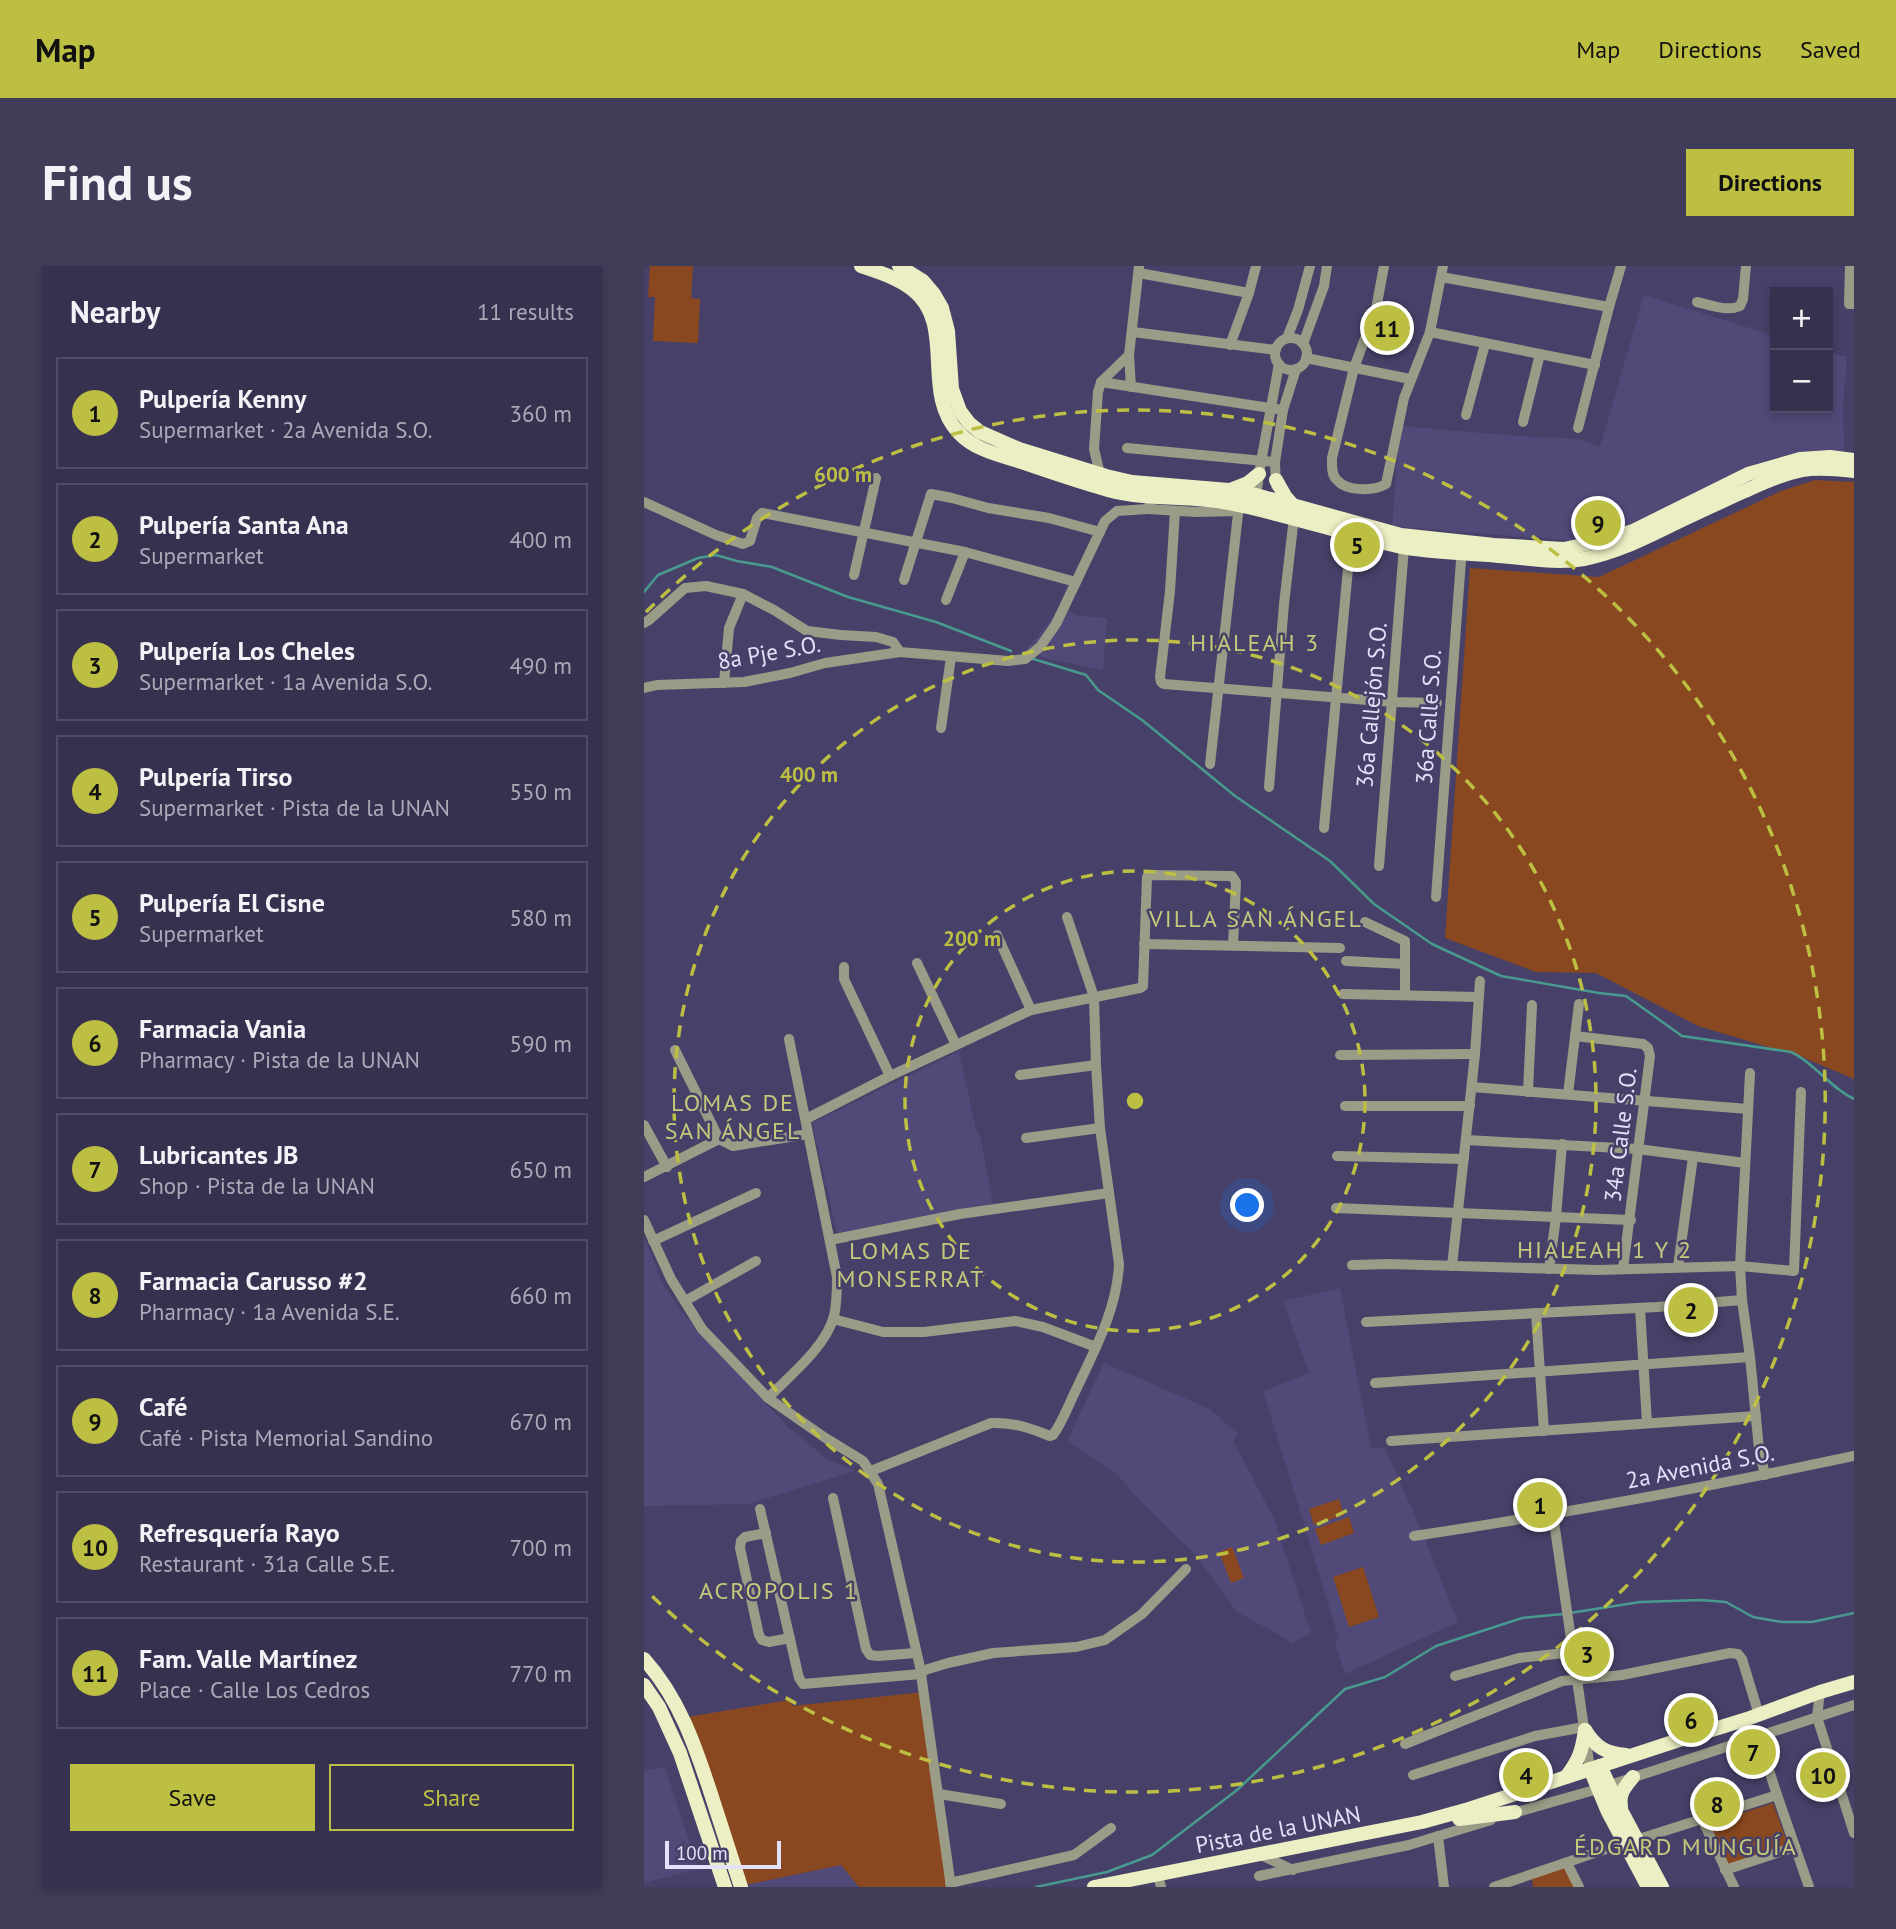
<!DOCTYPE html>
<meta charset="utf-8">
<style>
:root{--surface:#35314f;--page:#403d59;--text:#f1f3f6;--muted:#aaa9b7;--line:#4f4c66;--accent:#bdbf43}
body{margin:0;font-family:"PT Sans",sans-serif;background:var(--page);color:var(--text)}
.controls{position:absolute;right:21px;top:21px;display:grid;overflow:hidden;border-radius:0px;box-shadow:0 4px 10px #0003}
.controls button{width:63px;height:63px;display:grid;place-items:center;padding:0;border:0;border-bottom:2px solid var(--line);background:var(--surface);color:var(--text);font:35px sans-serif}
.scale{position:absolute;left:21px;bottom:18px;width:116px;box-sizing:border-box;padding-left:7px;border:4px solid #e3e1f9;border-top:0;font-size:19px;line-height:24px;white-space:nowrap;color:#e3e1f9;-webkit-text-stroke:5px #474169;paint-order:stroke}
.you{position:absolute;left:604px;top:940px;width:24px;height:24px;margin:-18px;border:5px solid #fff;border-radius:50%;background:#1a73e8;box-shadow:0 0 0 10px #1a73e833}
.badge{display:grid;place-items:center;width:46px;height:46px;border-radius:50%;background:var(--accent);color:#111;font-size:23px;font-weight:700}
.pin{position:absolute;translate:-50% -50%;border:4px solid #fff;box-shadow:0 2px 7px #0006}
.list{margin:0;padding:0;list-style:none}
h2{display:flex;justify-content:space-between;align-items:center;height:91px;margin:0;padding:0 28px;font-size:30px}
h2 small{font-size:23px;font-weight:400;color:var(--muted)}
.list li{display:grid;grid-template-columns:46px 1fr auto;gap:21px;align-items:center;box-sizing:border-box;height:112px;margin:0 14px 14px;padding:0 14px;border:2px solid var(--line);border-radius:0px}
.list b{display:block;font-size:26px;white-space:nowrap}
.list p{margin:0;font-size:23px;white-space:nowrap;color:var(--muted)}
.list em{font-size:23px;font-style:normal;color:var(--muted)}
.actions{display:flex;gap:14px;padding:21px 28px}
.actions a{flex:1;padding:16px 0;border:2px solid var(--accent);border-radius:0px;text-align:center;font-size:24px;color:var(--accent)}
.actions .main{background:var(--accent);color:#111}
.map{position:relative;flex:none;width:1210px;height:1621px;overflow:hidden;border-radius:0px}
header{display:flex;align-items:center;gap:42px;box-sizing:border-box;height:98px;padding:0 35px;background:var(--accent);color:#111}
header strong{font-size:33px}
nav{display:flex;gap:38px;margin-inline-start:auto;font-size:24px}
.intro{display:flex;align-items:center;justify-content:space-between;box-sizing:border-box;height:168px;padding:0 42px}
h1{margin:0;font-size:49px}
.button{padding:18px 32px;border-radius:0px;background:var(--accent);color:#111;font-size:24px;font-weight:700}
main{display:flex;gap:42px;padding:0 42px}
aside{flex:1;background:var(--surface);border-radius:0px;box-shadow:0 4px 10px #0003}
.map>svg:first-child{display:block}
.built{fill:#514978}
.green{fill:#89481f}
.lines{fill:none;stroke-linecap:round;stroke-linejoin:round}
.stream{stroke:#489a8e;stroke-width:2.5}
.minor{stroke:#9a9c87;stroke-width:10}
.major{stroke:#ecefc3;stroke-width:14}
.ring{fill:none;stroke:#bdbf43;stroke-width:3.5;stroke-dasharray:12 9}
.labels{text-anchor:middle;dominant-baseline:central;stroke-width:5;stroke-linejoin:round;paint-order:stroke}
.street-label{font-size:23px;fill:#e3e1f9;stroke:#474169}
.neighbourhood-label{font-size:24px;letter-spacing:2px;fill:#c6c97b;stroke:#474169}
.centre{fill:#bdbf43;stroke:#474169;stroke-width:3.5}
.ring-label{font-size:21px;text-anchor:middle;font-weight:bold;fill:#bdbf43;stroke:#474169;stroke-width:5;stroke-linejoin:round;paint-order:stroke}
</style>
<header>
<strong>Map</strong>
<nav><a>Map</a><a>Directions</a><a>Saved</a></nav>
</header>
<div class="intro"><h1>Find us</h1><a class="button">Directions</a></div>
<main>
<aside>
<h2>Nearby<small>11 results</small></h2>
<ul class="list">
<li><span class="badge">1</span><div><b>Pulpería Kenny</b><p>Supermarket · 2a Avenida S.O.</p></div><em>360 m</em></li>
<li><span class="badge">2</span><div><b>Pulpería Santa Ana</b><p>Supermarket</p></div><em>400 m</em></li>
<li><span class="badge">3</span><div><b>Pulpería Los Cheles</b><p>Supermarket · 1a Avenida S.O.</p></div><em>490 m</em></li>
<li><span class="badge">4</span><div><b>Pulpería Tirso</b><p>Supermarket · Pista de la UNAN</p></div><em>550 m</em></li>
<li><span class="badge">5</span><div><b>Pulpería El Cisne</b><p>Supermarket</p></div><em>580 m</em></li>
<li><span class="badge">6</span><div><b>Farmacia Vania</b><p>Pharmacy · Pista de la UNAN</p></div><em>590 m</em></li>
<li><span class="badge">7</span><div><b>Lubricantes JB</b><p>Shop · Pista de la UNAN</p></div><em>650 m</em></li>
<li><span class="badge">8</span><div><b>Farmacia Carusso #2</b><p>Pharmacy · 1a Avenida S.E.</p></div><em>660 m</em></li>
<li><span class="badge">9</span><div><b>Café</b><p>Café · Pista Memorial Sandino</p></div><em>670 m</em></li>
<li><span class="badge">10</span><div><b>Refresquería Rayo</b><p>Restaurant · 31a Calle S.E.</p></div><em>700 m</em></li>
<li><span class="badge">11</span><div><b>Fam. Valle Martínez</b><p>Place · Calle Los Cedros</p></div><em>770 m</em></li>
</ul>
<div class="actions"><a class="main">Save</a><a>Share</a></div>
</aside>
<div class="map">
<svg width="1210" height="1621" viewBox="0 0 1210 1621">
<rect width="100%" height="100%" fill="#474169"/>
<g class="built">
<polygon points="1000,29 1131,70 1131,142 1184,142 1184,86 1203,91 1199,138 1200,185 1155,186 1123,194 977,263 931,275 748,260 756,160 874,170 935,173 956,181"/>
<polygon points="417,341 435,350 463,352 459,404 401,392 383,383"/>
<polygon points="315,785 332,863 337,873 349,938 193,967 168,857"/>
<polygon points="0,970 18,1016 38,1046 73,1086 145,1162 183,1193 211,1205 104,1238 0,1240"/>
<polygon points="696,1022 727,1182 741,1182 779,1268 814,1356 701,1408 691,1377 695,1373 619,1125 665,1107 639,1035"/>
<polygon points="460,1097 566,1143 594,1168 589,1174 630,1253 667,1367 649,1377 592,1345 550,1287 497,1236 474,1209 423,1175"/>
<polygon points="21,1501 54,1603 0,1617 0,1505"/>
<polygon points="197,1599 215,1621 102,1621 101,1619"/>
</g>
<g class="green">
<polygon points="6,0 49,0 47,32 56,33 54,77 9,75 11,31 4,31"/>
<polygon points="1171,214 1210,216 1210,813 1158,791 1054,760 952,707 892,706 801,672 826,302 955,311 1137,225"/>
<polygon points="695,1233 700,1249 670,1259 665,1243"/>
<polygon points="705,1251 710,1267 677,1279 671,1263"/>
<polygon points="588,1281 600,1312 587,1317 575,1286"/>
<polygon points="719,1301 735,1351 705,1361 689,1311"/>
<polygon points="280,1426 307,1621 215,1621 197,1599 101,1619 40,1454 49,1450 146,1434 148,1440"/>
<polygon points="1129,1537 1144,1579 1084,1599 1064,1558"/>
<polygon points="921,1601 931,1621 889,1621 888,1612"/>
</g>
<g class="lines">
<g class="stream">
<polyline points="0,326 14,309 54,292 72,289 93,295 128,301 204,331 292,356 367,385"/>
<path d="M386 392 442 409 454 424 498 454 591 530 686 595 730 638 788 678 857 710 955 727 982 730 1038 770 1147 786C1171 797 1186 822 1210 833"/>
<polyline points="926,1347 996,1336 1057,1334 1082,1336 1109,1351 1138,1356 1168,1356 1210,1347"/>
<polyline points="392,1621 463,1606 508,1589 593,1524 701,1423 741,1411 792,1380 878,1352 919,1348"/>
</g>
<g class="minor">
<path d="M740 0 732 43 710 102 688 192C688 199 687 209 693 214 703 226 730 225 742 218L760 132 786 66 799 0"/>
<polyline points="1206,0 1205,38 1210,38"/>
<polyline points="495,7 605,27"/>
<polyline points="797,11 965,41"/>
<path d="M1053 36C1067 39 1083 46 1096 40L1099 33 1102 0"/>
<polyline points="489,66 632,84"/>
<polyline points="786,66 951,99"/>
<polyline points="643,72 654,44 666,0"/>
<circle cx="647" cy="88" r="16"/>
<polyline points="659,78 680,20 683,0"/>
<polyline points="586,79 605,27 612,0"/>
<polyline points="485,89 487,121"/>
<polyline points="662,92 766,113"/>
<polyline points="457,116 639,144"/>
<polyline points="822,149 841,78"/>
<polyline points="879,156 896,88"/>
<polyline points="934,162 965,41 977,0"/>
<polyline points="483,182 631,196"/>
<polyline points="462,210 455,204 450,183 454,126 457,116 485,89 495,0"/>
<polyline points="632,220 631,196 639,144 652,103"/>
<polyline points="0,236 72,269 99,278 106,275 113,252 118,247 321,286 432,316"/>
<polyline points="611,236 617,196 635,98"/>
<polyline points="504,243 552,246 595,245"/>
<polyline points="531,245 526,325 516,411 517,416 520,418 749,436 793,437"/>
<polyline points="210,309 232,212"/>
<polyline points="260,314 287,228 308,232 344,242 405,252 456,266"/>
<polyline points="302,334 321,286"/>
<polyline points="0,357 5,354 41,322 62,320 99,328 130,344 163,365 197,369 232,371 249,376 256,386"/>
<polyline points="80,417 85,362 99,328"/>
<polyline points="0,422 13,419 100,416 146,407 181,397 256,386 364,395 381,393 396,381 412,358 461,255 473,245 504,243 508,231"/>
<polyline points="297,462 307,391"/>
<polyline points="566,498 595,239"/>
<polyline points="625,521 640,338 650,251"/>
<polyline points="680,562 707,270"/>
<polyline points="735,600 760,281"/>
<polyline points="792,631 818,281"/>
<polyline points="721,656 761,675 761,729"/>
<polyline points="353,669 387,744"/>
<polyline points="500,678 696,682"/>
<polyline points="702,695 761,698"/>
<polyline points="273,697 312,779"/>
<polyline points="200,701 200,713 246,810"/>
<polyline points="699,728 834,731"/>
<polyline points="931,770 999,778 1004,782 1006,790 979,1003"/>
<polyline points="31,784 75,873 89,880 164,868"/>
<polyline points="696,789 831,788"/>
<polyline points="1106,807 1096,1000 1098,1034 1106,1091 1115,1183 1121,1209"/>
<polyline points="376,809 452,799"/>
<polyline points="828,821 1104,843"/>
<polyline points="884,826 888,739"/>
<polyline points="924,828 935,738"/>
<polyline points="701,840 826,840"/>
<polyline points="162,853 246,810 387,744 496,722 499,720 503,611 505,609 588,610 592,616 589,679"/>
<polyline points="0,859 23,901"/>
<polyline points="382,872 456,862"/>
<polyline points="822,874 994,883 1101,897"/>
<polyline points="693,890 820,893"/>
<polyline points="0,911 75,873"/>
<polyline points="692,942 987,954"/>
<polyline points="0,954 27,1013 58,1063 124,1132 180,1171 219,1195 234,1218 276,1401 307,1621"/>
<polyline points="186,974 316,948 465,927"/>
<polyline points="9,975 112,927"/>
<polyline points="708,999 745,998 954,1004 1096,1000 1150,1005 1157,826"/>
<polyline points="808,1000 831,788 836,715"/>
<polyline points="1034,1001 1049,891"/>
<polyline points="905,1003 912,951 918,878"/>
<polyline points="41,1035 112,995"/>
<polyline points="996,1042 1003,1157"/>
<polyline points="892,1047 900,1165"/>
<polyline points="189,1053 239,1066 280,1066 371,1055 399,1061 452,1081"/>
<polyline points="722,1056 1013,1041 1098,1034"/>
<polyline points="731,1117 1106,1091"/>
<path d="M124 1132C145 1110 182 1081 190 1050 193 1037 193 1024 193 1011L145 773"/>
<polyline points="747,1175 1112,1150"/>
<path d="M227 1205 347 1157C369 1156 386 1162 406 1170L409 1169C418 1157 424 1140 431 1126 450 1085 473 1044 475 998L456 862 452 799 450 731 423 651"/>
<polyline points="189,1232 222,1383 226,1389 234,1390 272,1387"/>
<polyline points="116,1243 155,1412 159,1418 277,1408 281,1404 304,1397 349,1387 432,1381 461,1374 498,1348 542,1303"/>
<polyline points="909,1249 946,1503"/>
<polyline points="122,1267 101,1271 97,1275 96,1282 115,1369 118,1374 125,1376 146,1372"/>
<path d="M770 1270C917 1248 1064 1221 1210 1190"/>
<polyline points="811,1410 875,1392 930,1386"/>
<polyline points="1176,1426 1173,1451 1210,1567"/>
<polyline points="1114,1470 1133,1529 1165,1621"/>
<polyline points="761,1478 918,1415 978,1409 1086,1387 1094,1388 1098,1393 1115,1449"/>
<polyline points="769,1509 891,1470 940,1461"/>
<polyline points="295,1528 357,1538"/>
<polyline points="866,1548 954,1523 1210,1439"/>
<polyline points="1058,1553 1090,1621"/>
<polyline points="794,1570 800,1621"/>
<polyline points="992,1574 1133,1529"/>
<polyline points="617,1589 649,1604"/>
<polyline points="923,1597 935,1621"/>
<polyline points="1081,1604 1151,1581"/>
<polyline points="514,1609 517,1621"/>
<polyline points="615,1610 765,1579 847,1554"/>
<polyline points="306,1617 430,1589 467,1562"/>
<polyline points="850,1621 980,1577"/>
</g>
<g class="major">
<path d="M217 0C235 6 254 12 269 24 313 59 276 127 315 167 331 184 355 189 377 196 406 206 435 216 464 224 503 235 544 229 584 237 643 248 698 268 757 281 788 287 823 287 854 290 882 292 912 298 940 293 975 286 1005 270 1036 255 1055 246 1075 237 1094 228 1115 219 1136 208 1158 204 1175 201 1193 203 1210 205"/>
<polyline points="255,0 279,15 290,28 298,42 304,65 308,123 316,145 325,157 336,166 375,183 462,210 488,216 585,224 612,229 757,269 850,279 920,283 957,275 989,265 1104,208 1156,193 1186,191 1210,194"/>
<polyline points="632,214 641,230 648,238"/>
<polyline points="586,224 604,217 615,208"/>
<path d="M0 1393C35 1432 51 1479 67 1528 77 1559 87 1590 97 1621"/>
<polyline points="0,1419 15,1441 36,1487 81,1621"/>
<path d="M941 1464C952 1482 962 1487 982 1489"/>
<polyline points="956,1500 978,1546 1018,1621"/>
<polyline points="946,1503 964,1546 1004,1621"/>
<path d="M922 1511C935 1494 938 1485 941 1464"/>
<path d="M977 1541C975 1527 980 1522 989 1511"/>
<polyline points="815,1553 871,1546"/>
<polyline points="450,1621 778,1556 825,1543 1032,1475 1103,1453 1176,1426 1210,1416"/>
</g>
</g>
<g class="ring">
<circle cx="491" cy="835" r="230"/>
<circle cx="491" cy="835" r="461"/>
<path d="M2 346A691 691 0 1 1 2 1324"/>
</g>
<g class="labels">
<g class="street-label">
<text transform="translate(125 386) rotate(-10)">8a Pje S.O.</text>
<text transform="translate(727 439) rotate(-85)">36a Callejón S.O.</text>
<text transform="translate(784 451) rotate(-86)">36a Calle S.O.</text>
<text transform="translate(976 869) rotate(-83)">34a Calle S.O.</text>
<text transform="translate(1056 1200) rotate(-11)">2a Avenida S.O.</text>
<text transform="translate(634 1563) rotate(-11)">Pista de la UNAN</text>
</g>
<g class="neighbourhood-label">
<text x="611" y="376">HIALEAH 3</text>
<text x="612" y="652">VILLA SAN ÁNGEL</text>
<text x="89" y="836">LOMAS DE<tspan x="89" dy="28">SAN ÁNGEL</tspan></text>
<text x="961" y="983">HIALEAH 1 Y 2</text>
<text x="267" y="984">LOMAS DE<tspan x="267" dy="28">MONSERRAT</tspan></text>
<text x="135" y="1324">ACROPOLIS 1</text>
<text x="1042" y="1580">ÉDGARD MUNGUÍA</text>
</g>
</g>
<circle cx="491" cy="835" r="10" class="centre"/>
<g class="ring-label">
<text x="199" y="216">600 m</text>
<text x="165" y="516">400 m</text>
<text x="328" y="680">200 m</text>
</g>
</svg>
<div class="controls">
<button>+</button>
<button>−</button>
</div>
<div class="scale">100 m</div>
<div class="you"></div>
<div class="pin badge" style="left:896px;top:1239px">1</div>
<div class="pin badge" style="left:1047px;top:1044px">2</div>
<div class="pin badge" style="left:943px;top:1388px">3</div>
<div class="pin badge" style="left:882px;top:1509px">4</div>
<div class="pin badge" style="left:713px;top:279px">5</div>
<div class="pin badge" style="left:1047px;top:1454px">6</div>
<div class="pin badge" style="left:1109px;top:1486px">7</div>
<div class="pin badge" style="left:1073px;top:1538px">8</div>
<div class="pin badge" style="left:954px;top:257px">9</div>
<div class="pin badge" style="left:1179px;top:1509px">10</div>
<div class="pin badge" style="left:743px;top:62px">11</div>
</div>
</main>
